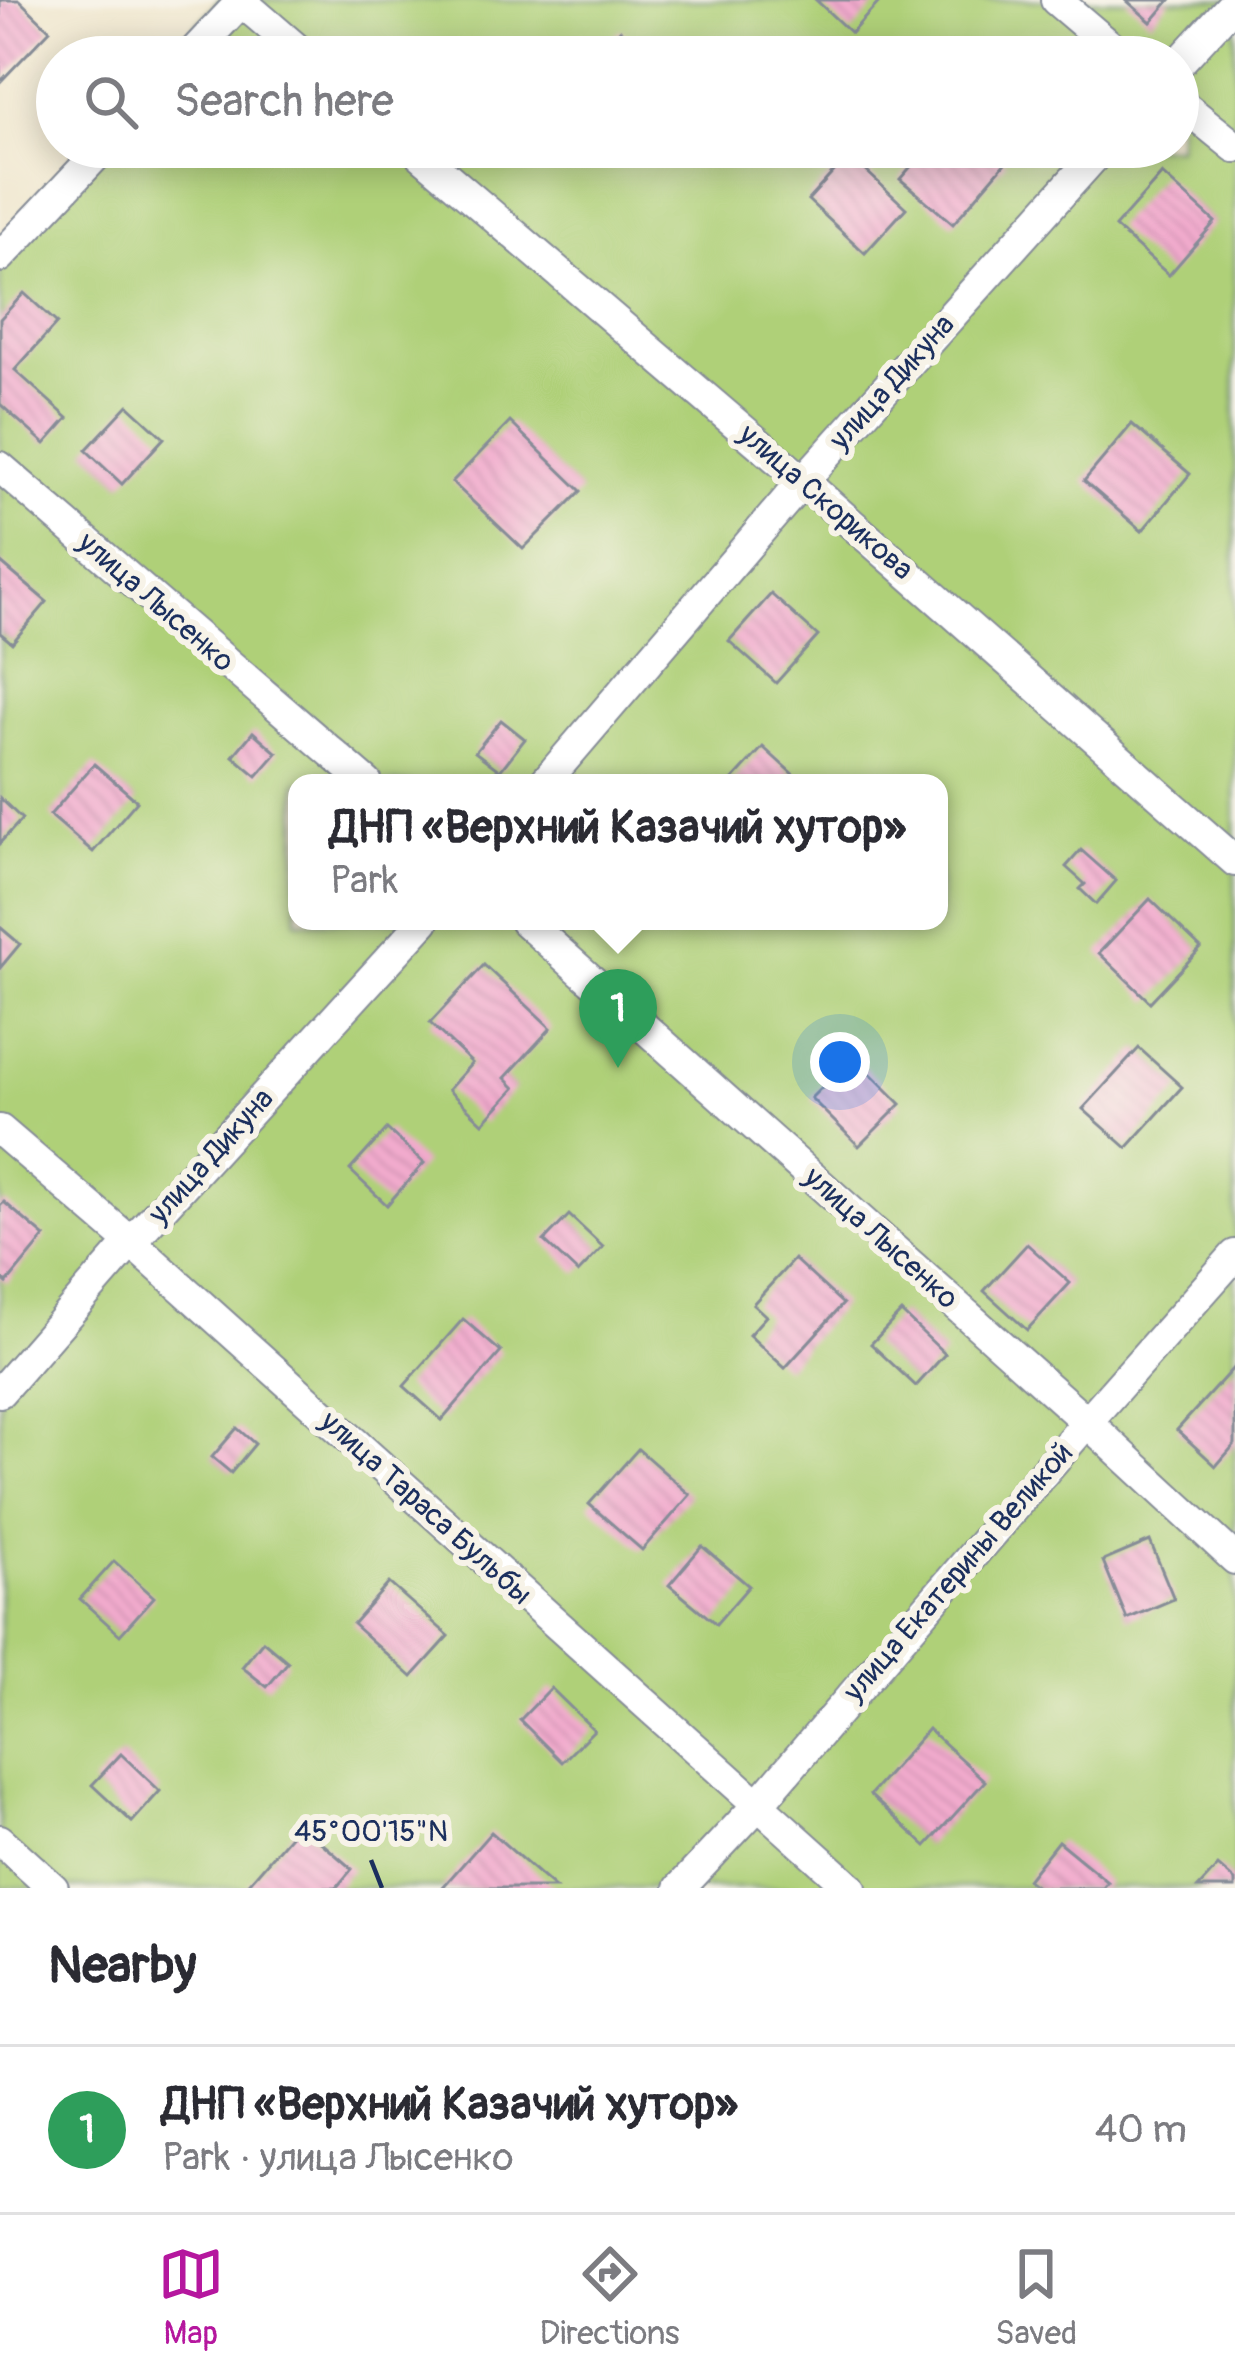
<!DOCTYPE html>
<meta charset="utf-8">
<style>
:root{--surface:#fff;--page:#f7f7f7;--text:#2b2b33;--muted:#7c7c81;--line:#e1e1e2;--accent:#b5179e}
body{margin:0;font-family:Pangolin,sans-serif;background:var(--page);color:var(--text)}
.you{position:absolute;left:840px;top:1062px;width:42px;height:42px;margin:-30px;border:9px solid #fff;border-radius:50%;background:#1a73e8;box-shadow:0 0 0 18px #1a73e833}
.badge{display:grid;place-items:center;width:78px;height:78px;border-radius:50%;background:var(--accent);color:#fff;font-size:39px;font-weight:700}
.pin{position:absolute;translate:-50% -99px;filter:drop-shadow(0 3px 6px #0008)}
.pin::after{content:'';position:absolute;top:63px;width:42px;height:36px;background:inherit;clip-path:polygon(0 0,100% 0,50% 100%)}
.popup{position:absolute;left:288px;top:774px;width:660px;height:156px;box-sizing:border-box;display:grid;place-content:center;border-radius:24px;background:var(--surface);filter:drop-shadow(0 3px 9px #0005);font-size:39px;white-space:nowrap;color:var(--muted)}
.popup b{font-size:45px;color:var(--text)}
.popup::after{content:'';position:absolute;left:50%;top:100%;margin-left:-24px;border:24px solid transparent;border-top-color:var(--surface)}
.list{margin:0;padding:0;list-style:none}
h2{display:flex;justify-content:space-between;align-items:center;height:156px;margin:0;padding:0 48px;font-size:51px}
h2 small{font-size:39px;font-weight:400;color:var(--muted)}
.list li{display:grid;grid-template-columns:78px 1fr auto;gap:36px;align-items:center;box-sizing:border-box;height:168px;padding:0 48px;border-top:3px solid var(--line)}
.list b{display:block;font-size:45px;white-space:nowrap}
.list p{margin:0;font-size:39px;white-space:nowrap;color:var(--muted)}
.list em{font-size:39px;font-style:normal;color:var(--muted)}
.icon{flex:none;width:66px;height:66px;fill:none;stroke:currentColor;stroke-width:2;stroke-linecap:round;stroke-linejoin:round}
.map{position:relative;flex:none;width:1235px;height:1888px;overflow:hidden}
.search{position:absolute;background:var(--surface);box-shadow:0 6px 30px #0003;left:36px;right:36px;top:36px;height:132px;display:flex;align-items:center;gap:30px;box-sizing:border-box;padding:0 42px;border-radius:66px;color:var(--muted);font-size:45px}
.sheet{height:324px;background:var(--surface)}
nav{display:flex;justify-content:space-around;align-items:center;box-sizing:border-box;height:168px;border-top:3px solid var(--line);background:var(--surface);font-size:33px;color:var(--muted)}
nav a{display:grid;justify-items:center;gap:6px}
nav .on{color:var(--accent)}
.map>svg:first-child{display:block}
.green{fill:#afd078;stroke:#65806b;stroke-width:3;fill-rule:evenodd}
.building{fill:url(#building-back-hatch)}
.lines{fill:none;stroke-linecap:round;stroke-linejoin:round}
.street-casing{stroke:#868c97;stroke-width:34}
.street{stroke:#fff;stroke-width:30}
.ticks{fill:none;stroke:#1b2f5e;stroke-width:4.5}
.labels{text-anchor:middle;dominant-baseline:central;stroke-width:12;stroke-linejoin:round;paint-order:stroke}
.street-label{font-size:30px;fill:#1b2f5e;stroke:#f7f3e8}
.ticks-label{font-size:30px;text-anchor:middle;fill:#1b2f5e;stroke:#f7f3e8;stroke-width:12;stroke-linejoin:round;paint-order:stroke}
</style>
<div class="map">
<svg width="1235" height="1888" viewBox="0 0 1235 1888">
<defs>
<pattern id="building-back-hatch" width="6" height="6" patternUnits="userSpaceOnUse" patternTransform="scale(3)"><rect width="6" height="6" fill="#f2abcd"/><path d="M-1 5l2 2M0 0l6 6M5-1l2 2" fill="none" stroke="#cf93b2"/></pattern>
</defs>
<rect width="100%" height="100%" fill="#f7f3e8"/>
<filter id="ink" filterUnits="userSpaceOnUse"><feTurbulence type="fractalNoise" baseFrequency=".00833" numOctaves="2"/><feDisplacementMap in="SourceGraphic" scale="24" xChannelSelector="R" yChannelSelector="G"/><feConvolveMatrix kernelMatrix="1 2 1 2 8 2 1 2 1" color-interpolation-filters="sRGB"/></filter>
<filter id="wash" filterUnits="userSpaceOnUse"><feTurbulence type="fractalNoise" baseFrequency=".004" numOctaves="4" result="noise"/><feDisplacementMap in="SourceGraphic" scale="48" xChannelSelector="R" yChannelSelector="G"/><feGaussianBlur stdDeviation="2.7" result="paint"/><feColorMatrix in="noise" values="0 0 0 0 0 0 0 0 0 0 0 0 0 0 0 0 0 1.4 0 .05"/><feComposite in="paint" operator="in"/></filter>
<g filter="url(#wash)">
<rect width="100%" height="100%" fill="#f1e8d0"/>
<path class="green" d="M219 0H1235V1888H0V248L89 147H1178V57H169ZM297 783H939V921H297Z"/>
<g id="blocks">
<g class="building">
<polygon points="0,0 19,0 50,30 0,82"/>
<polygon points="816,0 881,0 851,33"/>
<polygon points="1126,0 1170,0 1151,22"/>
<polygon points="620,30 649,57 596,57"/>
<polygon points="928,147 987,147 1006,162 953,224 900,179"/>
<polygon points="849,155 906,208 865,253 808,200"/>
<polygon points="1162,174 1215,222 1169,275 1115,227"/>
<polygon points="24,293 57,323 15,370 68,418 45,444 0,404 0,319"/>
<polygon points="128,405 164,438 122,484 86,450"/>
<polygon points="510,422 581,491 523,549 452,482"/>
<polygon points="1132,424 1190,474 1142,531 1084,481"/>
<polygon points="0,562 47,602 12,643 0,633"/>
<polygon points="771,594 818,636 776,683 729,641"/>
<polygon points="501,720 525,739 500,771 475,752"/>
<polygon points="253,732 277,753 257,776 233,756"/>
<polygon points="763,747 797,778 793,783 730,783"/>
<polygon points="94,764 137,801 93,852 50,815"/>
<polygon points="0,798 22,819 0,843"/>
<polygon points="1081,850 1116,881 1096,904 1080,889 1085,884 1066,867"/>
<polygon points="1150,899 1201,948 1150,1002 1099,953"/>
<polygon points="0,927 20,944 0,968"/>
<polygon points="484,965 551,1028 505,1078 515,1088 483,1123 448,1090 472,1063 430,1023"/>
<polygon points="1139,1048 1182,1087 1127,1148 1083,1109"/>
<polygon points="853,1056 901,1104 859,1146 811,1098"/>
<polygon points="387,1129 424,1163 387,1205 350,1170"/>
<polygon points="4,1202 45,1237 7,1283 0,1277 0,1206"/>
<polygon points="569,1215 603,1247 578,1273 544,1241"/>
<polygon points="1027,1244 1070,1283 1027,1330 984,1291"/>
<polygon points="794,1259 843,1304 785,1368 749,1335 766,1316 753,1304"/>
<polygon points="901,1312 945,1354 916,1386 871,1344"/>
<polygon points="463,1319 501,1352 442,1420 404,1386"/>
<polygon points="1235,1366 1235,1444 1216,1466 1177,1430"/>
<polygon points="237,1428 255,1444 231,1473 212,1457"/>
<polygon points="638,1449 690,1495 642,1550 589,1504"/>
<polygon points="1150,1541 1174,1599 1127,1619 1103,1561"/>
<polygon points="702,1546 749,1586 716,1624 669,1585"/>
<polygon points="114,1561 154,1597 120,1635 80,1599"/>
<polygon points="389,1583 449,1636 412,1677 353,1624"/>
<polygon points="263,1641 288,1662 267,1687 242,1667"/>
<polygon points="551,1688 594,1730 562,1762 520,1720"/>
<polygon points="928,1729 985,1781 926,1846 870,1795"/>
<polygon points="121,1754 160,1791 132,1822 92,1785"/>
<polygon points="300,1824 352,1869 336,1888 245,1888"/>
<polygon points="491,1832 555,1888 442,1888"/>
<polygon points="1058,1841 1108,1882 1103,1888 1038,1888 1027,1880"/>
<polygon points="1218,1866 1235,1881 1235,1888 1198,1888"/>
</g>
</g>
</g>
<g filter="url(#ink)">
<use href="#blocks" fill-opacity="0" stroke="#868c97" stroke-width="3"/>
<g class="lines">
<defs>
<g id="street">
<polyline points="1056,0 1123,57"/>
<polyline points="242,2 306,57"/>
<polyline points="189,57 243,0"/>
<polyline points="1178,64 1235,2"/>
<polyline points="1178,101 1235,147"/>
<polyline points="412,147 803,481 1235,861"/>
<polyline points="0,257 104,147"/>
<polyline points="0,467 367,783"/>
<polyline points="544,783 803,481 1103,147"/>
<polyline points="525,921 1087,1422 1235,1559"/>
<polyline points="0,1130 131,1242 851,1888"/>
<polyline points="0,1392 131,1242 424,921"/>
<polyline points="0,1840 53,1888"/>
<polyline points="680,1888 757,1806 1087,1422 1235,1255"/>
</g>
</defs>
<use href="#street" class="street-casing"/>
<use href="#street" class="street"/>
</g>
</g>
<path class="ticks" d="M371 1860 382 1888"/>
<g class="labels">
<g class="street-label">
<text transform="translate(892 382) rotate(-48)">улица Дикуна</text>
<text transform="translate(826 502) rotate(41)">улица Скорикова</text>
<text transform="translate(156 602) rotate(41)">улица Лысенко</text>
<text transform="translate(211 1156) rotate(-48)">улица Дикуна</text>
<text transform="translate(881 1238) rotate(42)">улица Лысенко</text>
<text transform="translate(426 1508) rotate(42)">улица Тараса Бульбы</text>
<text transform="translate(958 1572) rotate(-49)">улица Екатерины Великой</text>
</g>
</g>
<g class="ticks-label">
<text x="371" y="1841">45°00'15"N</text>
</g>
</svg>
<div class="you"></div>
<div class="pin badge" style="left:618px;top:1068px;background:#2e9e5b">1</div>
<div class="popup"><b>ДНП «Верхний Казачий хутор»</b>Park</div>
<div class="search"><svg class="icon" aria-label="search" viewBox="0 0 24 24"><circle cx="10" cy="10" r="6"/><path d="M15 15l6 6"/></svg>Search here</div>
</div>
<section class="sheet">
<h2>Nearby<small></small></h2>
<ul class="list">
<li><span class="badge" style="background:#2e9e5b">1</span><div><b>ДНП «Верхний Казачий хутор»</b><p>Park · улица Лысенко</p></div><em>40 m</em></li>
</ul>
</section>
<nav>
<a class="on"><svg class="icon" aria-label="map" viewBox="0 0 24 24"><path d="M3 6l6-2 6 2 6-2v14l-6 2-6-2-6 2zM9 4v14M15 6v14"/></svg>Map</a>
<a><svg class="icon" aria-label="directions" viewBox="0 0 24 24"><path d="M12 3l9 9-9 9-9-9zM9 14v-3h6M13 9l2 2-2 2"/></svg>Directions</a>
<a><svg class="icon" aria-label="saved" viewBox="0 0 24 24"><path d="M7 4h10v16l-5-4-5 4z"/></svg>Saved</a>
</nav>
